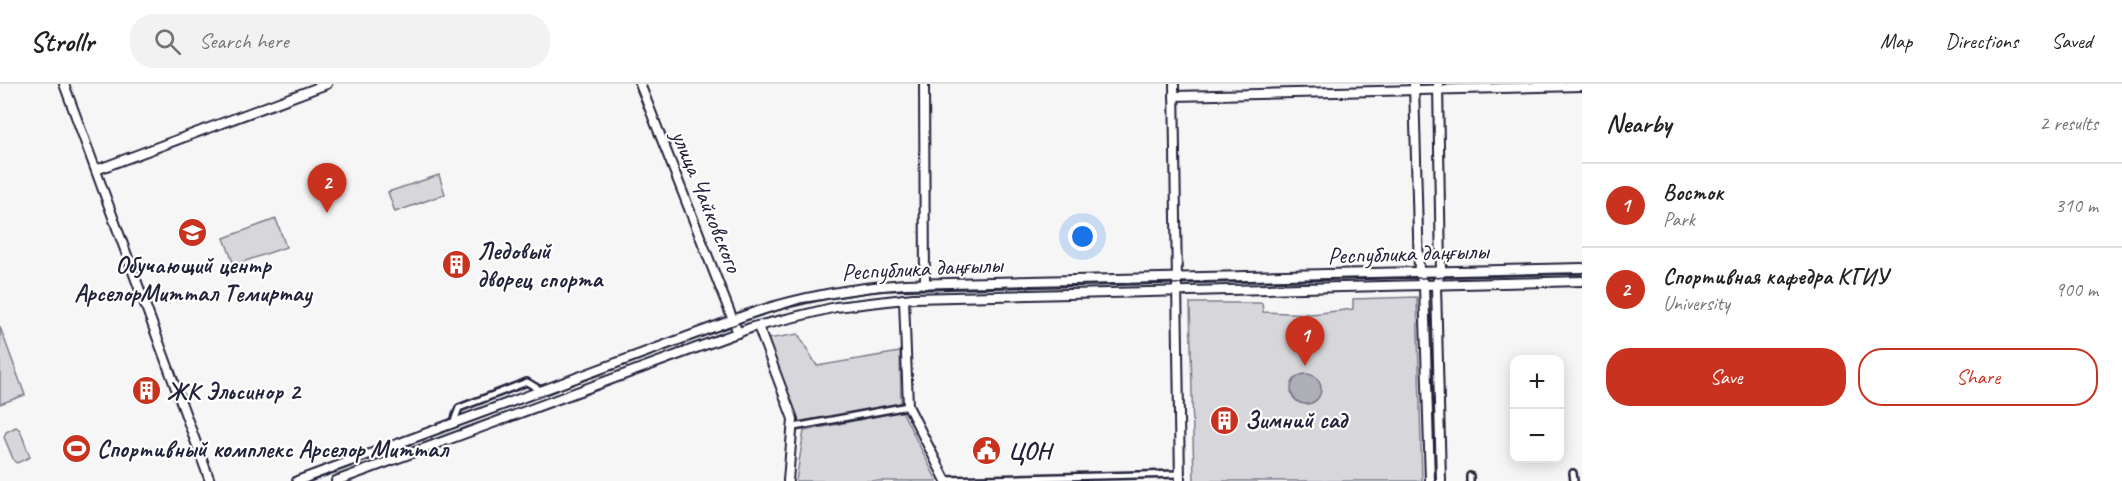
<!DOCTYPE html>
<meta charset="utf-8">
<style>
:root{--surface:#fff;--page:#f2f2f2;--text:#222;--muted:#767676;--line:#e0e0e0;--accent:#c8321e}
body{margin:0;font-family:Caveat,sans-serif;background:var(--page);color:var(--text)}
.controls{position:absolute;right:18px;bottom:18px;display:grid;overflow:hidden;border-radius:12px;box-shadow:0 3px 15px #0003}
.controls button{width:54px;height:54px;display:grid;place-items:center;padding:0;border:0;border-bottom:2px solid var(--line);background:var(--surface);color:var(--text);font:30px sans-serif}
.you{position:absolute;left:1083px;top:153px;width:21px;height:21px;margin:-15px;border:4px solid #fff;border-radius:50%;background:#1a73e8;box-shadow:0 0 0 9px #1a73e833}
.badge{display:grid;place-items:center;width:39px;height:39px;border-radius:50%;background:var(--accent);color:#fff;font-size:20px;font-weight:700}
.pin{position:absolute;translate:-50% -50px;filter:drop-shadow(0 2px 3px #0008)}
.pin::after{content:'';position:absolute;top:32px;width:21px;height:18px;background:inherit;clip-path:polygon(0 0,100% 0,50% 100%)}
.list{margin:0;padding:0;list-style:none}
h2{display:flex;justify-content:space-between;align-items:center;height:78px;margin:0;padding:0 24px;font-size:26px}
h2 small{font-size:20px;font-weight:400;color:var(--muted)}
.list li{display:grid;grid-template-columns:39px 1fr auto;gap:18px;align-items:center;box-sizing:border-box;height:84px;padding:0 24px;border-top:2px solid var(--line)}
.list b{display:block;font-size:22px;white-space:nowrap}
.list p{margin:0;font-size:20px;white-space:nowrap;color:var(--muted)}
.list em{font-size:20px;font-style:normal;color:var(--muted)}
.actions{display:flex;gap:12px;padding:18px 24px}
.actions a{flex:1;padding:14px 0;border:2px solid var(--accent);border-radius:24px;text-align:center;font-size:21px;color:var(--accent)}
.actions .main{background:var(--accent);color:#fff}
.icon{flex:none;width:33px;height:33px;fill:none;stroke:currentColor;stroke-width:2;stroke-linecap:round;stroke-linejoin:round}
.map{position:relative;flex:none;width:1582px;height:397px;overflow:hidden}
header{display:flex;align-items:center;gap:36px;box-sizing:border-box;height:84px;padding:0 30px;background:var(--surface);border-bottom:2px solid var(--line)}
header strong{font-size:28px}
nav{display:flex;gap:33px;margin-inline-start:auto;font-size:21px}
.search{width:420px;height:54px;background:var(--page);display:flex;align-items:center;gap:15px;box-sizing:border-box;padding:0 21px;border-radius:24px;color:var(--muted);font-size:22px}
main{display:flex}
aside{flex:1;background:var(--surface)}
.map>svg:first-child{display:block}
.green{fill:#d7d7db;stroke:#7c7c8b;stroke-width:1.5}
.water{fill:#aeaeb7;stroke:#767685;stroke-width:1.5}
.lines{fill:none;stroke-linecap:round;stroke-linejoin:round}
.street-casing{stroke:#22223b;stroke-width:10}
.secondary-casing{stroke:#22223b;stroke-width:12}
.street{stroke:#fff;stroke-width:5}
.secondary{stroke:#fff;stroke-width:8}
.tram{stroke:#22223b;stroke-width:1.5}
.labels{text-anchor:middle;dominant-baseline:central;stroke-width:4.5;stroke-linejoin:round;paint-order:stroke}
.street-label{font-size:24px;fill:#22223b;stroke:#fff}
.poi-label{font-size:24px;font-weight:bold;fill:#22223b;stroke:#fff;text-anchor:start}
</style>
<header>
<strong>Strollr</strong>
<div class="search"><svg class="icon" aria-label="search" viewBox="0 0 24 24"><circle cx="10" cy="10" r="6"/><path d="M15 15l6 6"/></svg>Search here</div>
<nav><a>Map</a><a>Directions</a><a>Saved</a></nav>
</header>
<main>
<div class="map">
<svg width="1582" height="397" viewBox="0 0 1582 397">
<rect width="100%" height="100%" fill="#f6f6f7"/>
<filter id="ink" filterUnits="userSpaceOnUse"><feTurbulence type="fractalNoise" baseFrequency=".0167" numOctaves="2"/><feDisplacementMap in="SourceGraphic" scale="12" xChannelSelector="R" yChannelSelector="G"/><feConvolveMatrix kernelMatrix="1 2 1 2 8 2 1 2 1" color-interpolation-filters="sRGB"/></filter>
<g filter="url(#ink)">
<g class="green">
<polygon points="439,91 445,110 395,128 388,108"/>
<polygon points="276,135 286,163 234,181 224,154"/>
<polygon points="1417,213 1422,397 1194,397 1190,219 1262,219 1263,228 1312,230 1353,225 1353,215"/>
<polygon points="0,243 25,311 0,320"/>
<polygon points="798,250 817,282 900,268 901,321 799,339 767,255"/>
<polygon points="902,327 937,397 796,397 804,347"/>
<polygon points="16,343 20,346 30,373 17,379 14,377 4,353 6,348"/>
</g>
<circle class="water" cx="1306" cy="305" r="15"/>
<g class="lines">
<defs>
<g id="street">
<polyline points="453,340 459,324 527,298 542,307"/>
<polyline points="794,343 908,322"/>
<polyline points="1573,389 1574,397"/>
<polyline points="1470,392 1470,397"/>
<polyline points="945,396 1179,390"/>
</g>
<g id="secondary">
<polyline points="64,0 210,397"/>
<polyline points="640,0 738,249"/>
<polyline points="924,0 925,200"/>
<polyline points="1174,0 1180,397"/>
<polyline points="1414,0 1419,188 1424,202 1430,397"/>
<polyline points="1438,0 1441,188 1436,201 1441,397"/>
<polyline points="1174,12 1582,2"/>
<polyline points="96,86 327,0"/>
<polyline points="904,215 908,322 946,397"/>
<polyline points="758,242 793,335 788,397"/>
<path d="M297 397 749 230C800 213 850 204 905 200L1582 184"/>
<polyline points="336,397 753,243 836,223 913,214 1582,197"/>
</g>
</defs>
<use href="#street" class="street-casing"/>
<use href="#secondary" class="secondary-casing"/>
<use href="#street" class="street"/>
<use href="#secondary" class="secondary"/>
<polyline class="tram" points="310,397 750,235 801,219 880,207 1582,190"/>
</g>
</g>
<defs>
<symbol id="university-disc" viewBox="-11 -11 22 22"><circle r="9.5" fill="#c8321e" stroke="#fff"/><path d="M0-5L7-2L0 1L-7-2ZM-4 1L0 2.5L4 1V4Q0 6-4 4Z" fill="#fff"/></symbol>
<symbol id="building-disc" viewBox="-11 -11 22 22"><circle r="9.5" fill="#c8321e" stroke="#fff"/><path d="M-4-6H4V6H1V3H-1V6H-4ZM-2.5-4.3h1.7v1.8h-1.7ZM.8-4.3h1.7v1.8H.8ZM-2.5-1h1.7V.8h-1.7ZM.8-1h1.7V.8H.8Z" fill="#fff"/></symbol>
<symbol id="stadium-disc" viewBox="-11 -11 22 22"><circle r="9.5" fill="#c8321e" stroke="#fff"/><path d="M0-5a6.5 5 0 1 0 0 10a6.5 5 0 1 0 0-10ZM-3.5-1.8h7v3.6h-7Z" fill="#fff"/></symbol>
<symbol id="civic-disc" viewBox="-11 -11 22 22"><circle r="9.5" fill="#c8321e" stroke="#fff"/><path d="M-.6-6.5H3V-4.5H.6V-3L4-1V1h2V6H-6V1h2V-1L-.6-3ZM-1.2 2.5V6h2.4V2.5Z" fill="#fff"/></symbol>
</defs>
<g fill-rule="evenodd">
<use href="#university-disc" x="176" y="132" width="33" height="33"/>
<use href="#building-disc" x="440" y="164" width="33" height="33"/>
<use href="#building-disc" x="130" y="290" width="33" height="33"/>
<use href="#building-disc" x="1208" y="320" width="33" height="33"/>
<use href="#stadium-disc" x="60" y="348" width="33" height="33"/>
<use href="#civic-disc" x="970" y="350" width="33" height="33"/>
</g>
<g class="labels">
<g class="street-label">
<text transform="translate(707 117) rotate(68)">улица Чайковского</text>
<text transform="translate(1408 169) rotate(-2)">Республика даңғылы</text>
<text transform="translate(922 184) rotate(-3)">Республика даңғылы</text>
</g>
<g class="poi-label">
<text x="477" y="167">Ледовый<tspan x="477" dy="28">дворец спорта</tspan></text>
<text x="193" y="181" text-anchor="middle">Обучающий центр<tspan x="193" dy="28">АрселорМиттал Темиртау</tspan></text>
<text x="167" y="307">ЖК Эльсинор 2</text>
<text x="1245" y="336">Зимний сад</text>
<text x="97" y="365">Спортивный комплекс Арселор Миттал</text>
<text x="1008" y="367">ЦОН</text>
</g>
</g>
</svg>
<div class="controls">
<button>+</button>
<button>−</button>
</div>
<div class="you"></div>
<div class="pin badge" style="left:1305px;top:282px">1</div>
<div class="pin badge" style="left:327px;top:129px">2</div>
</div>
<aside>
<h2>Nearby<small>2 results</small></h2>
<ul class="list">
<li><span class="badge">1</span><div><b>Восток</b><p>Park</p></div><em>310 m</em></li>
<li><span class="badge">2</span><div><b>Спортивная кафедра КГИУ</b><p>University</p></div><em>900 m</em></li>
</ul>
<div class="actions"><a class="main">Save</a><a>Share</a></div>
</aside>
</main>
